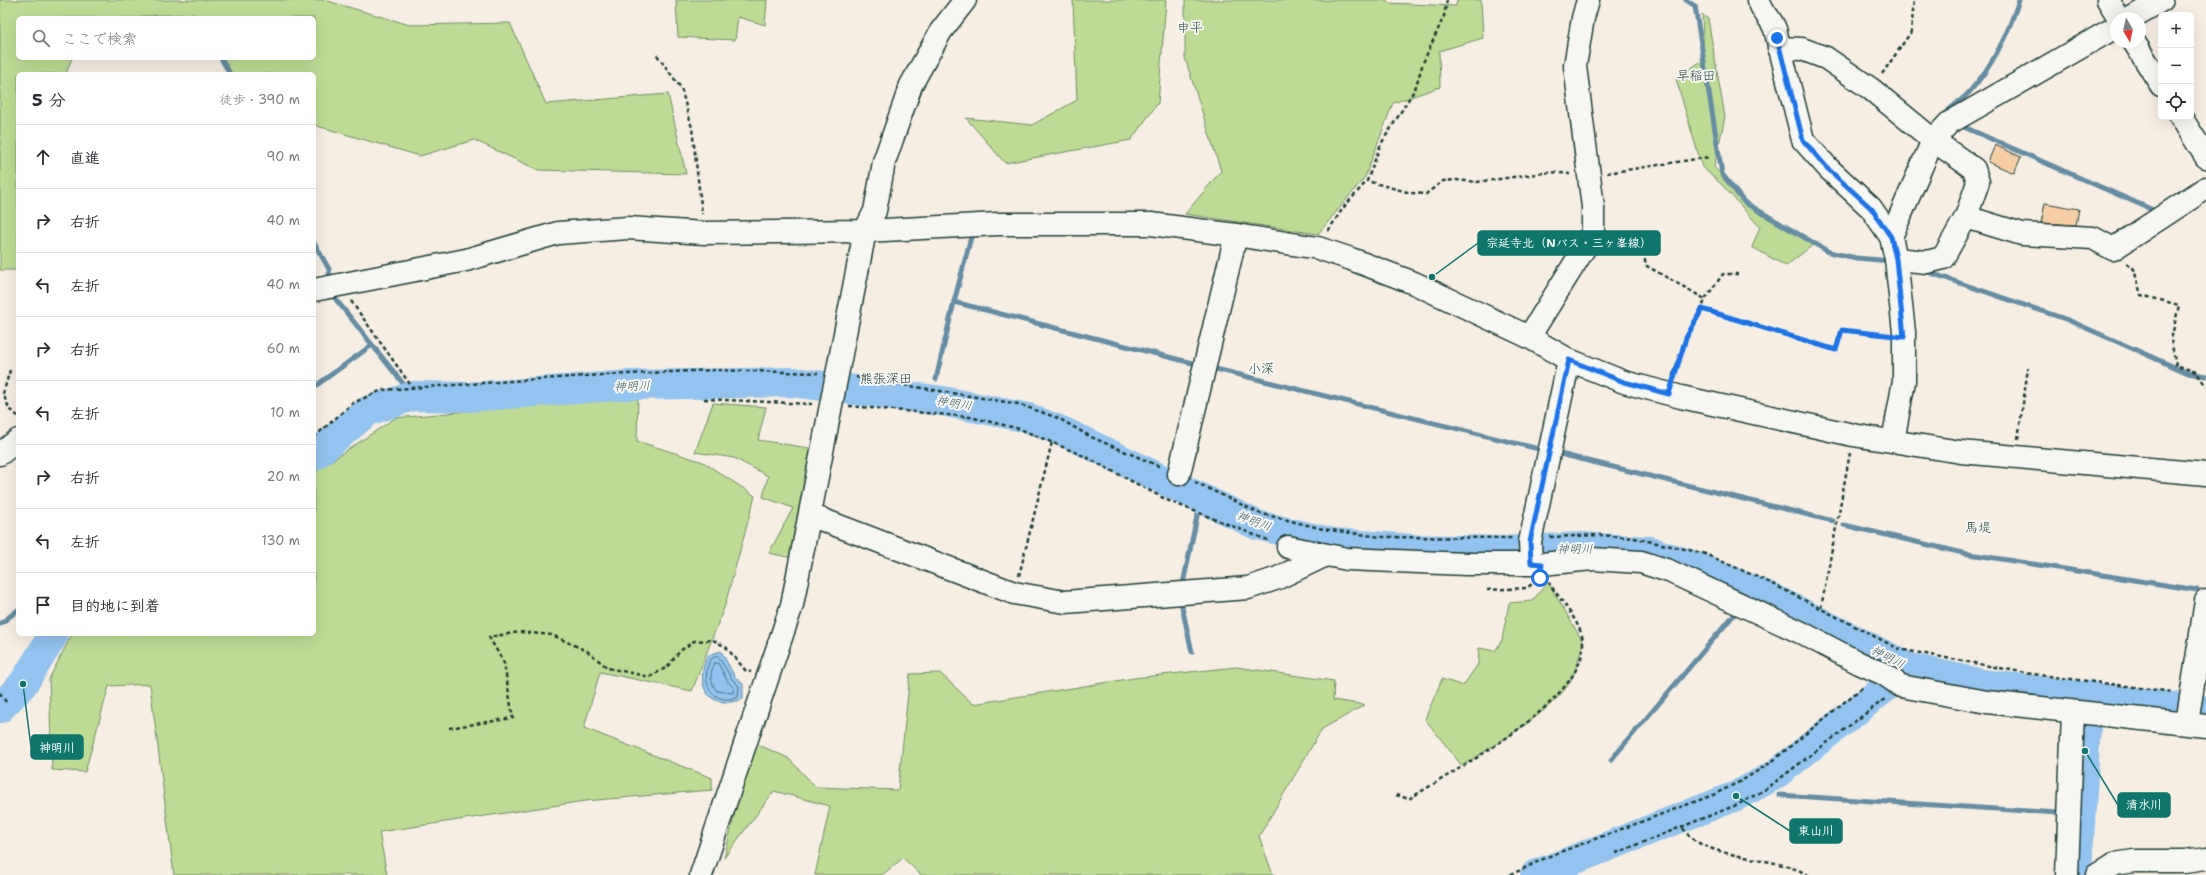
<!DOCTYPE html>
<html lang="ja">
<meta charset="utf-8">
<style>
:root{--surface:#fff;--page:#f2f2f3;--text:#2b2b33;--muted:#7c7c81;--line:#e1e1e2}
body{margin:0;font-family:"Shantell Sans","Klee One",sans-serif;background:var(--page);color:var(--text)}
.controls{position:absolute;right:12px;top:12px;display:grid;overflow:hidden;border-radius:6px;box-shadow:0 4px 16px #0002}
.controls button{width:36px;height:36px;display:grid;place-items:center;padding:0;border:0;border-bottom:1px solid var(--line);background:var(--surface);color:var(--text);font:20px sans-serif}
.compass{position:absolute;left:2110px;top:12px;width:36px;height:36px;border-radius:50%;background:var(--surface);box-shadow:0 4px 16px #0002;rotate:171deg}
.stop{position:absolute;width:12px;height:12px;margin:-9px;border:3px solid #1a73e8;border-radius:50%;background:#fff}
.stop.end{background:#1a73e8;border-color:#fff;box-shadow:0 1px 4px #0008}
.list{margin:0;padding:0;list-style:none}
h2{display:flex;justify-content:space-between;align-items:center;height:52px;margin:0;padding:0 16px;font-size:17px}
h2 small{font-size:13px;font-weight:400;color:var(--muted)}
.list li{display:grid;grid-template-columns:26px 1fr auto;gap:12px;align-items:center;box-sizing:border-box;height:64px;padding:0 16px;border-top:1px solid var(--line)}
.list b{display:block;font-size:15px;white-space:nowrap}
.list em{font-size:13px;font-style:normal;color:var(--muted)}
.icon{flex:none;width:22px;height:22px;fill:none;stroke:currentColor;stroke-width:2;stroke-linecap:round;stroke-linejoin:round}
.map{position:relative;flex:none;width:2206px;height:875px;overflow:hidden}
.search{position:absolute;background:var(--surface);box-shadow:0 4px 16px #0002;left:16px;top:16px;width:300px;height:44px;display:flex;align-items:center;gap:10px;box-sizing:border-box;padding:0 14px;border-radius:6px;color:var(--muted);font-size:15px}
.panel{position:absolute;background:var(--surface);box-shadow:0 4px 16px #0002;left:16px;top:72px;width:300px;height:564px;border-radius:6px}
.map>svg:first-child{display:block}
.green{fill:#bddb94;stroke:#6e8c64}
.water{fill:#93c3ee;stroke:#658da4}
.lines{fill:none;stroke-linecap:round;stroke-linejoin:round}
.shore{stroke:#4d737e;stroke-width:1}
.stream{stroke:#658da4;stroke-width:5}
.river{stroke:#93c3ee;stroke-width:30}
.building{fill:#f5cea5;stroke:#1f3d34}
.minor-casing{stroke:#1f3d34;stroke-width:25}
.path{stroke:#1f3d34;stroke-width:2.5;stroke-dasharray:4 3;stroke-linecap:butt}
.minor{stroke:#f6f6f2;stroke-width:22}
.route{stroke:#1a73e8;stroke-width:5}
.labels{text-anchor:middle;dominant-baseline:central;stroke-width:4;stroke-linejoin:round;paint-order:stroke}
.water-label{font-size:12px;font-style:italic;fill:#3c5e62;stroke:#f6f6f2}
.quarter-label{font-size:13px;fill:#1f3d34;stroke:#f6f6f2}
.leader{fill:none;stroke:#0f766e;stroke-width:1.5}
.callout-dot{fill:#0f766e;stroke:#f6f6f2;stroke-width:1.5}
.callout{fill:#0f766e;stroke:#0f766e;stroke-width:1.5}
.callout-label{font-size:12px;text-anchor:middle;font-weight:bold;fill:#fff}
</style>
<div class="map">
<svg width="2206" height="875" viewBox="0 0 2206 875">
<rect width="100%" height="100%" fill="#f6eee3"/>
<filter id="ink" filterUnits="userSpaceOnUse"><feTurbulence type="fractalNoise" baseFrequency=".025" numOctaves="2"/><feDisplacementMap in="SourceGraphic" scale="8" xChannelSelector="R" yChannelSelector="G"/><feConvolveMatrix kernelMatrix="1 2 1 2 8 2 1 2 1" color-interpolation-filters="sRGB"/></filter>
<g filter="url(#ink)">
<g class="green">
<polygon points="0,0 324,0 410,25 510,23 546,104 668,94 686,174 538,170 474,140 420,156 314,125 314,74 228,74 219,58 314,58 314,18 196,18 193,14 141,16 140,18 18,18 18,58 72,58 66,74 18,74 18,270 0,270"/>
<polygon points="676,0 767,0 765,25 738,17 735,40 678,37"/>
<polygon points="1073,0 1166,0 1158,103 1131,140 1005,163 966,118 1032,125 1077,100"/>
<polygon points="1185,0 1387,0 1388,3 1456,6 1457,0 1481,0 1483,38 1439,51 1440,87 1393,103 1365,177 1318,234 1185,214 1221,171 1185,58"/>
<polygon points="1702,14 1708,19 1725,117 1714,167 1755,211 1814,244 1786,266 1752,247 1760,227 1722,185 1702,167 1676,79 1704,59"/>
<polygon points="638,395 637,441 703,462 755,496 725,605 692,691 600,672 584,728 712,778 712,790 585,801 379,832 387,875 174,875 150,684 109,686 85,772 52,770 49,679 72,634 314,634 314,474 322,467 395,418"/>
<polygon points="713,403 766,407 758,440 822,450 801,560 769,553 793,508 763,497 768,476 734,458 695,452"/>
<path d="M1548 582 1583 642C1580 654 1577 667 1572 678 1558 709 1491 747 1462 766L1425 719 1442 679 1463 686 1478 664 1479 648 1495 651 1502 640 1509 603 1532 601Z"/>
<polygon points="1236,667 1334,681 1333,700 1365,705 1322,729 1259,836 1273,875 921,875 903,858 882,875 815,875 830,806 774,791 724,858 752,742 788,758 816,787 898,790 910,674 940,673 973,704 1134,678"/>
<polygon points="1584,863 1576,875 1549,875"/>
</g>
<path class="water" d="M721 651 735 677 743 684V699C709 712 693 685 708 655Z"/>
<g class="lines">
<g class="shore">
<path d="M718 656 732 679 739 686 738 697C711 707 699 680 711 659Z"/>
<path d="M715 663H718L728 682 734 688 733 693 717 691C710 682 709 672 715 663Z"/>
</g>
<g class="stream">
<polyline points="1686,0 1695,6 1722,174 1744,202 1829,252 1856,258 1891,261"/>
<polyline points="221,58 230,74"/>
<path d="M1948 111C1955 104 1965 98 1971 90 1993 65 2009 31 2019 0"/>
<polyline points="1964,127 2153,210"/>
<polyline points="971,237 954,302 1200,365"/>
<polyline points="314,243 329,269 330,282"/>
<polyline points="1925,271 2068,320 2188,373 2206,376"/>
<polyline points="330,292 413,396"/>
<polyline points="1216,369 1543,450"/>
<polyline points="936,379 954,302"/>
<polyline points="314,387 372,345"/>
<polyline points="1556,453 1833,521"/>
<polyline points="1844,525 1963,553 2197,590"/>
<polyline points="1182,589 1197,516"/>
<polyline points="1180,598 1192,652"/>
<polyline points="0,624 18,610"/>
<polyline points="1611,760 1738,610"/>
<polyline points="1779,795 2059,813"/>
</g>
<g class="river">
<polyline points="314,456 368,411 413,396 469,397 629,385 792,382 942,401 1028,418 1066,433 1257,525 1334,543 1413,549 1503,551 1582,547 1649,551 1698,567 1780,602 1910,668 1982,684 2206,711"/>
<polyline points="0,708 23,684 54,634"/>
<polyline points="2077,871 2088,695"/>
<polyline points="1535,875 1736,796 1775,775 1910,668"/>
</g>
</g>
<g class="building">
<polygon points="1995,145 2021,157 2014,173 1988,162"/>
<polygon points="2045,203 2079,209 2076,225 2041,223"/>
</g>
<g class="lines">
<defs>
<g id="minor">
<path d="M1759 0C1761 11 1771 18 1775 29L1803 140 1829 169 1871 208 1891 237 1896 259 1904 332V381L1893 441"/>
<polyline points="2108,0 2119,18"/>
<polyline points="2131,18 2162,0"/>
<polyline points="2134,42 2161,85"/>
<polyline points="1779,48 1802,49 1826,58 1871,89 1933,140 1974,169 1978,182 1966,217 2022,234 2093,238 2113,249 2206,188"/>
<polyline points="2181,117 2206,157"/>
<polyline points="1891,237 1933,140 1949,123 2116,27"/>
<polyline points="1896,259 1927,262 1943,258 1966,217"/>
<polyline points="314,290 466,260 558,233 628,228 704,233 865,231 998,224 1151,224 1236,235 1318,248 1351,259 1414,283 1529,337 1569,360 1624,382 1681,397 1853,435 1961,452 2206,474"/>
<polyline points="1529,337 1590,239 1593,229 1593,207 1575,66 1583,18 1588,0"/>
<polyline points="0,454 18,440"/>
<polyline points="1179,474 1236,235"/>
<polyline points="810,515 1014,593 1065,602 1248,588 1278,578 1326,555"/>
<polyline points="1288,547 1347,559 1466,564 1542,564 1592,559 1641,562 1669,571 1802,633 1859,663 1884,674 1901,686 1987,702 2206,726"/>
<polyline points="1531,563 1530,542 1569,360"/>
<polyline points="2187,723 2206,601"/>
<polyline points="701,875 792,605 865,231 875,211 884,162 911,85 941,31 965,0"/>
<polyline points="2067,875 2073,712"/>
<polyline points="2097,875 2114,864 2134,861 2185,861 2206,858"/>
</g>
</defs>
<use href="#minor" class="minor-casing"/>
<g class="path">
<polyline points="1447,0 1444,16 1423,63 1415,89 1381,144 1367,181 1411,193 1426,194 1443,181 1456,180 1477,182 1551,172 1570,174"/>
<polyline points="657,55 681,88 692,128 702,214"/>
<polyline points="1882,74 1911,32 1914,0"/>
<polyline points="1607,173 1709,157"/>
<polyline points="1328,231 1343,208 1367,181"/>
<polyline points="1608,241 1645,240 1645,265 1705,299"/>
<polyline points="2127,263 2134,269 2141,295 2179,305 2171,340 2176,365 2196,372 2206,386"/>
<polyline points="351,301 412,387"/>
<polyline points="1702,309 1835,350 1842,330 1885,335"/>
<polyline points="10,370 3,394 10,410 18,416"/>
<polyline points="1673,376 1686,338 1702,309 1705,299 1723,274 1738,274"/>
<polyline points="856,377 1018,404 1058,418 1091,437 1161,467"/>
<polyline points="704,399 812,404"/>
<polyline points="849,406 970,417 1020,429 1084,456 1169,501 1270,541"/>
<polyline points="314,437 353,403 382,390 585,376 714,370 818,373"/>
<polyline points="2018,439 2028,368"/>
<polyline points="1195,482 1259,513 1323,529 1381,537 1513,538"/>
<polyline points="1550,537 1600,535 1634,538 1703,553 1773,584 1899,649 2032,674 2173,692"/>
<polyline points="1019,576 1052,442"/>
<polyline points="1487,590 1527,588 1533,583"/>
<polyline points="1821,608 1850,453"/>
<polyline points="0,693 6,702"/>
<polyline points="449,728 513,718 504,663 489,637 520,632 552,635 587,651 608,668 650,677 667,667 680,651 694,641 713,640 726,647 746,671 751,672"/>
<path d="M1396 795 1409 799C1454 770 1585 703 1583 643 1583 625 1559 598 1549 583"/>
<path d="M1683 828C1702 861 1774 854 1808 875"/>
<polyline points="1616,853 1739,804 1766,789 1886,698"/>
<polyline points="1510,875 1552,855 1713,795 1743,780 1770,763 1864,686"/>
</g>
<use href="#minor" class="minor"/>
</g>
</g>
<g class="lines" filter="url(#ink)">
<polyline class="route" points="1540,578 1542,564 1531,563 1530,542 1569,360 1624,382 1669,394 1686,338 1702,309 1836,350 1842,330 1904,337 1896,259 1891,237 1871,208 1828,169 1803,140 1777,38"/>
</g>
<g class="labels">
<g class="water-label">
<text transform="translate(632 386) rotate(-2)">神明川</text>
<text transform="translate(954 403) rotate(10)">神明川</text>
<text transform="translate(1254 521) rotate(20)">神明川</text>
<text transform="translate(1575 549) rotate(-1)">神明川</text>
<text transform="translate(1888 657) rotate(27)">神明川</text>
</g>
<g class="quarter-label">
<text x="1190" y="27">申平</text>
<text x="1696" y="75">早稲田</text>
<text x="1261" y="368">小深</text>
<text x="886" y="378">熊張深田</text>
<text x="1978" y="527">馬堤</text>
</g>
</g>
<path class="leader" d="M1432 277L1478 243M23 684L31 747M2085 751L2118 805M1736 796L1790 831"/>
<g class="callout-dot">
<circle cx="1432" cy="277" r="4"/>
<circle cx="23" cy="684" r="4"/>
<circle cx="2085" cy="751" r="4"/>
<circle cx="1736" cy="796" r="4"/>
</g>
<g class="callout">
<rect x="1478" y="231" width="182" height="24" rx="4"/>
<rect x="31" y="735" width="52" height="24" rx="4"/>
<rect x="2118" y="793" width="52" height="24" rx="4"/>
<rect x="1790" y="819" width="52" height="24" rx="4"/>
</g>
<g class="callout-label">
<text x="1569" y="247">宗延寺北（Nバス・三ヶ峯線）</text>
<text x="57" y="752">神明川</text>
<text x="2144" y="809">清水川</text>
<text x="1816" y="835">東山川</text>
</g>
</svg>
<div class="controls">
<button>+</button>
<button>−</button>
<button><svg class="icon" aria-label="locate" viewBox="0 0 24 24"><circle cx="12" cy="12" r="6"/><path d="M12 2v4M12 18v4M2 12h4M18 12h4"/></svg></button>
</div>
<svg class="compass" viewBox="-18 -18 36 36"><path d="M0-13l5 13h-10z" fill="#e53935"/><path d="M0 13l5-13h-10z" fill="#7c7c81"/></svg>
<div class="stop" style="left:1540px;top:578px"></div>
<div class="stop end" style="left:1777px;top:38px"></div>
<div class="search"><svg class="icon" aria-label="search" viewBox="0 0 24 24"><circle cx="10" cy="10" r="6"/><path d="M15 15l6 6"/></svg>ここで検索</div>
<section class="panel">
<h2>5 分<small>徒歩 · 390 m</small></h2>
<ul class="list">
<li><svg class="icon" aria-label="ahead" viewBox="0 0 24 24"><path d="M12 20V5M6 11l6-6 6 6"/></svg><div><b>直進</b></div><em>90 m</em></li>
<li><svg class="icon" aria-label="right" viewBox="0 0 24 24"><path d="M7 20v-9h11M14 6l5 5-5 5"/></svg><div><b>右折</b></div><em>40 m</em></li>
<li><svg class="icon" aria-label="left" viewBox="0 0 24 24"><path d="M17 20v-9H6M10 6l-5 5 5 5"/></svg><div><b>左折</b></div><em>40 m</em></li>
<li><svg class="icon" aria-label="right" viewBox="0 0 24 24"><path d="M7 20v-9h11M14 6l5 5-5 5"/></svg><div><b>右折</b></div><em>60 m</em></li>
<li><svg class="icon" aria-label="left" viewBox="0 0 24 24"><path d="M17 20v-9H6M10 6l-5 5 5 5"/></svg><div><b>左折</b></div><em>10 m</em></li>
<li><svg class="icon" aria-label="right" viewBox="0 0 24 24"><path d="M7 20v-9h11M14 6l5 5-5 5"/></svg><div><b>右折</b></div><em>20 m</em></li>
<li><svg class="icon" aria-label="left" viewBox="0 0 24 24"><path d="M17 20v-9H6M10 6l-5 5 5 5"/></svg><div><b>左折</b></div><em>130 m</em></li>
<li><svg class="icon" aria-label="arrive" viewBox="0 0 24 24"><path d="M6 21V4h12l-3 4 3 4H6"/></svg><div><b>目的地に到着</b></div></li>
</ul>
</section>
</div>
